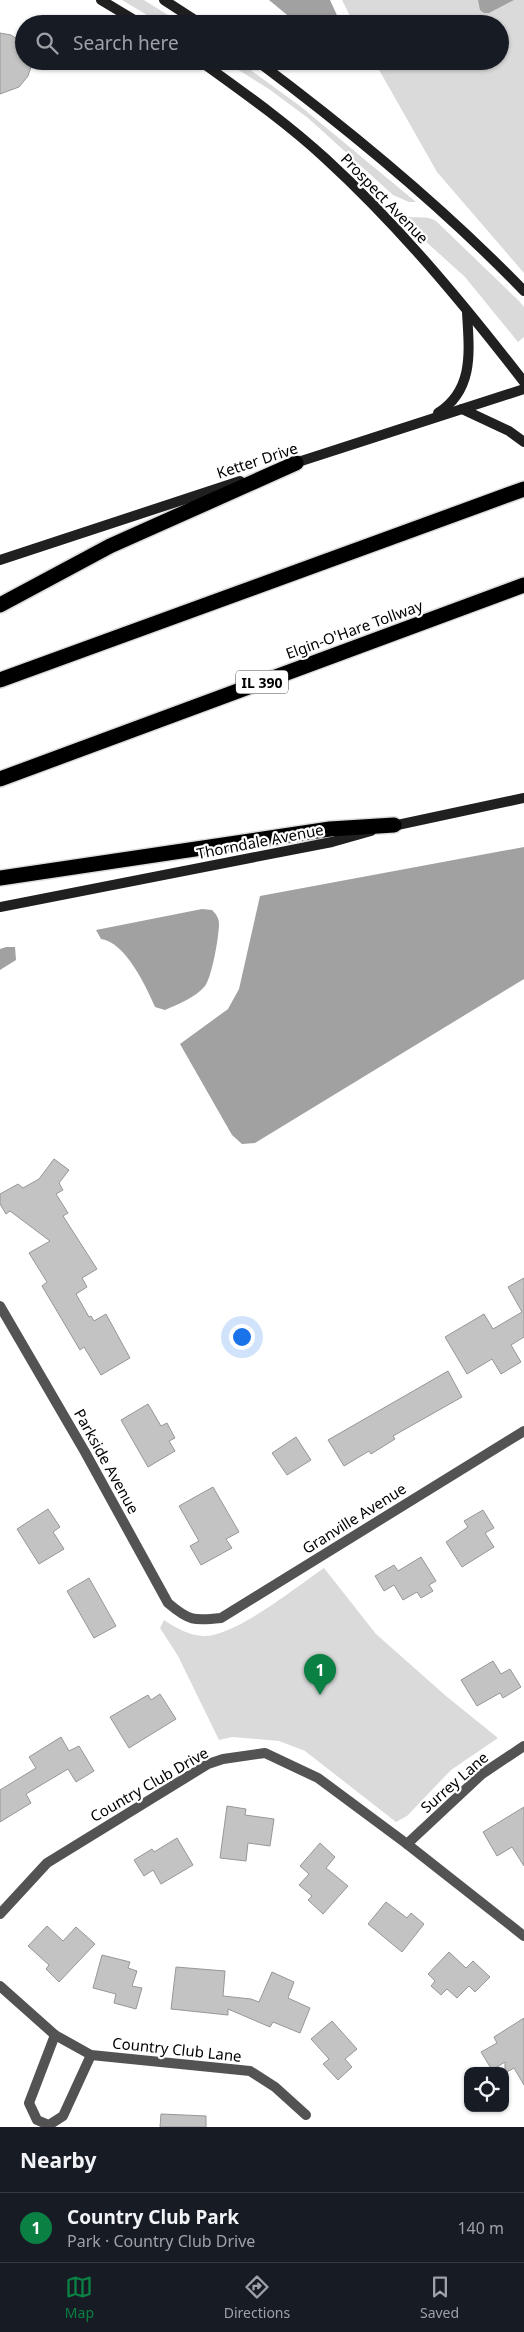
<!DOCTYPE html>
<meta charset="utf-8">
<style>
:root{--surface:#171b24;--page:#20242c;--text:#f1f3f6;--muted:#9ea1a6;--line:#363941;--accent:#0b8043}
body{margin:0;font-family:"Noto Sans",sans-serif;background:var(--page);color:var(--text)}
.controls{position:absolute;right:15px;bottom:15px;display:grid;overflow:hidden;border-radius:10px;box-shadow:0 1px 4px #0004}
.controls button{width:45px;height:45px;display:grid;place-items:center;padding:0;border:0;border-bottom:1px solid var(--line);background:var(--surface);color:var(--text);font:25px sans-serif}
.you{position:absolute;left:241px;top:1336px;width:18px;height:18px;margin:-12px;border:4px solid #fff;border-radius:50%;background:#1a73e8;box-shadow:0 0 0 8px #1a73e833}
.badge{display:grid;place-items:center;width:32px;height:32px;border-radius:50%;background:var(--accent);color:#fff;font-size:16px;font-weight:700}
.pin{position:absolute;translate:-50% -41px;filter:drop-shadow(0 1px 2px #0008)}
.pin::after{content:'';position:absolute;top:26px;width:18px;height:15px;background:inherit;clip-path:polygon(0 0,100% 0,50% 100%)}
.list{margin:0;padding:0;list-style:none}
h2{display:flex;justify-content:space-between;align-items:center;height:65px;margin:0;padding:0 20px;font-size:21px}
h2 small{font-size:16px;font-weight:400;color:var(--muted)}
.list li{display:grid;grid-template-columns:32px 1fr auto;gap:15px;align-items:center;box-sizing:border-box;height:70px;padding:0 20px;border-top:1px solid var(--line)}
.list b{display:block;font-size:19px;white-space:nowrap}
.list p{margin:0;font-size:16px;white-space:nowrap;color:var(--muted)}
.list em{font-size:16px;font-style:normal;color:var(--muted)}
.icon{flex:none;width:28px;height:28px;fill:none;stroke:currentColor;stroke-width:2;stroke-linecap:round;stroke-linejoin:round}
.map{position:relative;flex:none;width:524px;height:2127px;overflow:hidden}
.search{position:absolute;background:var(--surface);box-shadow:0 1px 4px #0004;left:15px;right:15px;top:15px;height:55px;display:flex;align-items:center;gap:12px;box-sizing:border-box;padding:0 18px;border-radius:28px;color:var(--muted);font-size:19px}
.sheet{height:135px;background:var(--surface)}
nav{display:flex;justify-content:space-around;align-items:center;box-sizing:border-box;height:70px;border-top:1px solid var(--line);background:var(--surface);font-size:14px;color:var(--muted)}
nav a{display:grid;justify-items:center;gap:2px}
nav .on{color:var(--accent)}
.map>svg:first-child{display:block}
.green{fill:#dadada}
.water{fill:#a1a1a1}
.building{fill:#c3c3c3;stroke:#979797}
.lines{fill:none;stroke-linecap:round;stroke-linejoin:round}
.highway-casing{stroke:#dbdbdb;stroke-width:18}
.street{stroke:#535353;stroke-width:10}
.secondary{stroke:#202020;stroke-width:10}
.highway{stroke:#000;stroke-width:15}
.labels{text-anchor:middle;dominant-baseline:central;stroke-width:4.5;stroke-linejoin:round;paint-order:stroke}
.shield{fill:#fff;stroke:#4c4c4c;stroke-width:1}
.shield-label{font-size:14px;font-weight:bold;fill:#000}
.street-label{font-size:15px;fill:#000;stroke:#fff}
</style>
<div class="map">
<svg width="524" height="2127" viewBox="0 0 524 2127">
<rect width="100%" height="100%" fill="#fff"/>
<g class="green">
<polygon points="122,0 144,0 182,24 162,24"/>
<polygon points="342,0 524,0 524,273 437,172 374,61 500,61 500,24 354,24"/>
<polygon points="224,61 238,61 300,106 416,202 409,202 393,195 308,118 269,89"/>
<path d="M405 216C415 219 427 215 436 221L519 301 524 307V337L518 342 465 277 402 220Z"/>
<path d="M324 1568 376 1634 446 1696 498 1738 451 1770 407 1816 396 1822 305 1751 279 1741 232 1737 219 1740 178 1656 160 1628 164 1620C176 1628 188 1635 203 1636 235 1637 296 1587 324 1568Z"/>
</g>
<g class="water">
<polygon points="269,0 330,0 341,24 298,24"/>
<polygon points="478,0 514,0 489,13 484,13 480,10"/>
<polygon points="524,847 524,979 255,1143 242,1144 232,1135 180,1044 228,1009 239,989 260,896"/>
<path d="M202 909 212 910C216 914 219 918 219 924 219 936 212 977 205 986 195 998 178 1004 165 1010L155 1007C146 986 125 942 101 939L96 930Z"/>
<polygon points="6,947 15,947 16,960 0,970 0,949"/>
</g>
<g class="building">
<polygon points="0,33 11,35 24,44 24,61 33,61 28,76 19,87 0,94"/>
<polygon points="54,1159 69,1170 59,1183 63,1190 56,1194 68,1213 63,1216 97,1269 82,1278 87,1287 76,1294 89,1317 91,1316 94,1321 106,1314 130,1358 101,1375 84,1347 80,1350 42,1286 47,1282 29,1253 50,1241 10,1211 6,1214 0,1204 0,1194 18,1184 23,1188 39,1179"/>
<polygon points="524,1278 524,1337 511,1345 521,1362 501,1374 492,1359 467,1374 445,1337 484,1314 493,1329 522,1312 508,1287"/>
<polygon points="448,1371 462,1397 393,1436 395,1439 371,1454 369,1451 344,1466 328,1440"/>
<polygon points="148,1404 161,1426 167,1423 175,1438 169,1441 175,1451 148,1467 121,1420"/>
<polygon points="296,1437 311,1460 287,1475 272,1453"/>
<polygon points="213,1487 239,1532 226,1539 232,1548 201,1565 190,1546 199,1541 179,1506"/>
<polygon points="48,1509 60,1527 53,1532 64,1549 39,1564 17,1529"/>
<polygon points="483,1510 494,1528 485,1533 494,1547 462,1567 446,1542 468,1527 464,1521"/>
<polygon points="421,1557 436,1581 429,1585 433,1591 421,1598 417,1592 403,1600 394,1585 384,1591 375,1576 394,1565 398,1571"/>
<polygon points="89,1578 116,1626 94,1638 67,1591"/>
<polygon points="493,1661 501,1674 510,1669 521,1687 503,1698 500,1693 477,1706 461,1680"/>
<polygon points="160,1694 176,1719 129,1748 110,1717 148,1695 151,1700"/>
<polygon points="61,1737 69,1751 79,1746 94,1771 76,1782 68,1769 26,1794 31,1803 0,1822 0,1790 36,1768 29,1757"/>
<polygon points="227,1806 246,1809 245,1815 274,1819 270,1846 248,1843 246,1861 220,1858"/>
<polygon points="524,1807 524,1866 512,1847 497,1856 483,1832"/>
<polygon points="177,1838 193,1865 161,1884 153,1870 144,1876 134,1860 152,1849 154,1852"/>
<polygon points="320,1843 335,1857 326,1868 348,1886 323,1914 308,1900 312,1896 299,1885 309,1874 300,1866"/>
<polygon points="386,1902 407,1918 411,1913 424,1924 402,1952 368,1924"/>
<polygon points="47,1926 63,1941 76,1927 95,1944 59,1982 46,1969 49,1965 28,1946"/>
<polygon points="449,1952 466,1968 473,1961 490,1977 475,1992 469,1986 457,1998 447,1989 441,1995 431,1986 435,1981 428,1974"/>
<polygon points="102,1955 130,1962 128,1968 137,1971 132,1986 142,1988 136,2009 114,2003 116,1994 93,1988"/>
<polygon points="176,1967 225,1971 223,1996 251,1999 259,2002 272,1972 294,1982 288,1998 310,2008 300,2033 273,2022 270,2027 228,2009 228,2015 171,2009"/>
<polygon points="524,2018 524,2085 514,2068 505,2073 505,2062 492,2070 481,2052 497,2043 494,2037"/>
<polygon points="332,2021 357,2049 345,2059 352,2067 338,2080 323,2064 329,2059 311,2039"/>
<polygon points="161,2114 206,2116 206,2127 160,2127"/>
</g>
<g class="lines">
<defs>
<g id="highway">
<polyline points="0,605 110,546 296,463"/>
<polyline points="0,680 524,489"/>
<polyline points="0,779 524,585"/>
<polyline points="0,878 330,829 394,825"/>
</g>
</defs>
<use href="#highway" class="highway-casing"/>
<g class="street">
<path d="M0 1306 85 1452 168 1603C189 1621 194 1621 221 1618L524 1431"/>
<polyline points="407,1844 482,1774 524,1746"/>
<polyline points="0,1914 47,1863 208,1764 223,1759 265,1753 318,1778 407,1844 524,1936"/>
<polyline points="0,1986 55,2035 91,2055 250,2071 275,2087 306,2115"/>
<polyline points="55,2035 29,2103 37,2120 49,2125 63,2116 91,2055"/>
</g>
<g class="secondary">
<polyline points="101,0 141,24"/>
<polyline points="164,0 201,24"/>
<path d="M200 61C243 92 287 123 326 159 399 226 463 303 524 382"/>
<path d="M257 61C352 132 442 206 524 291"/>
<polyline points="462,409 509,431 524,442"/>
<path d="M438 413C475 389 469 350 467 312"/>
<polyline points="292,464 524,389"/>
<polyline points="0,560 240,481"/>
<polyline points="388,827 524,798"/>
<polyline points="0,907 332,842 371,831"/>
</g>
<use href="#highway" class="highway"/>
</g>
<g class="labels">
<rect class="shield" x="236" y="670.5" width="52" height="23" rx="4"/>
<g class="shield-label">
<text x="262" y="682">IL 390</text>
</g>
<g class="street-label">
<text transform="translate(385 198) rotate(46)">Prospect Avenue</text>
<text transform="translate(257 460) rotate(-18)">Ketter Drive</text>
<text transform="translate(354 629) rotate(-20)">Elgin-O'Hare Tollway</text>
<text transform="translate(260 841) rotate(-11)">Thorndale Avenue</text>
<text transform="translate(107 1461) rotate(61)">Parkside Avenue</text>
<text transform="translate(354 1518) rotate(-32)">Granville Avenue</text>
<text transform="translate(454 1782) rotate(-41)">Surrey Lane</text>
<text transform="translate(149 1784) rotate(-30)">Country Club Drive</text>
<text transform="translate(177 2049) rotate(6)">Country Club Lane</text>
</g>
</g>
</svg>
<div class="controls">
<button><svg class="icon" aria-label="locate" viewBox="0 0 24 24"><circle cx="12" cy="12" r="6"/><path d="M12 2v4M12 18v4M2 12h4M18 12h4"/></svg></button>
</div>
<div class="you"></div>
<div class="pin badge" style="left:320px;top:1695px">1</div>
<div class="search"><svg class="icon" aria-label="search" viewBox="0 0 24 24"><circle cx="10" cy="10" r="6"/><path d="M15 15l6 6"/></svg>Search here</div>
</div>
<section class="sheet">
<h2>Nearby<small></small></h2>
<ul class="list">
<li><span class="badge">1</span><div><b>Country Club Park</b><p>Park · Country Club Drive</p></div><em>140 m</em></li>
</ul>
</section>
<nav>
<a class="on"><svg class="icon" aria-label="map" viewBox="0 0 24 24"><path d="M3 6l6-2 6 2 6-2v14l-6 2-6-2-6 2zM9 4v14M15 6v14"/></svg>Map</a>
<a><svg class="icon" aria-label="directions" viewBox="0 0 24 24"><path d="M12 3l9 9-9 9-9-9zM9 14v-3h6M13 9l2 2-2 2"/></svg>Directions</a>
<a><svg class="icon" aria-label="saved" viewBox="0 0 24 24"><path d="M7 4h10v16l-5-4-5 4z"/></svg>Saved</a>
</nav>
